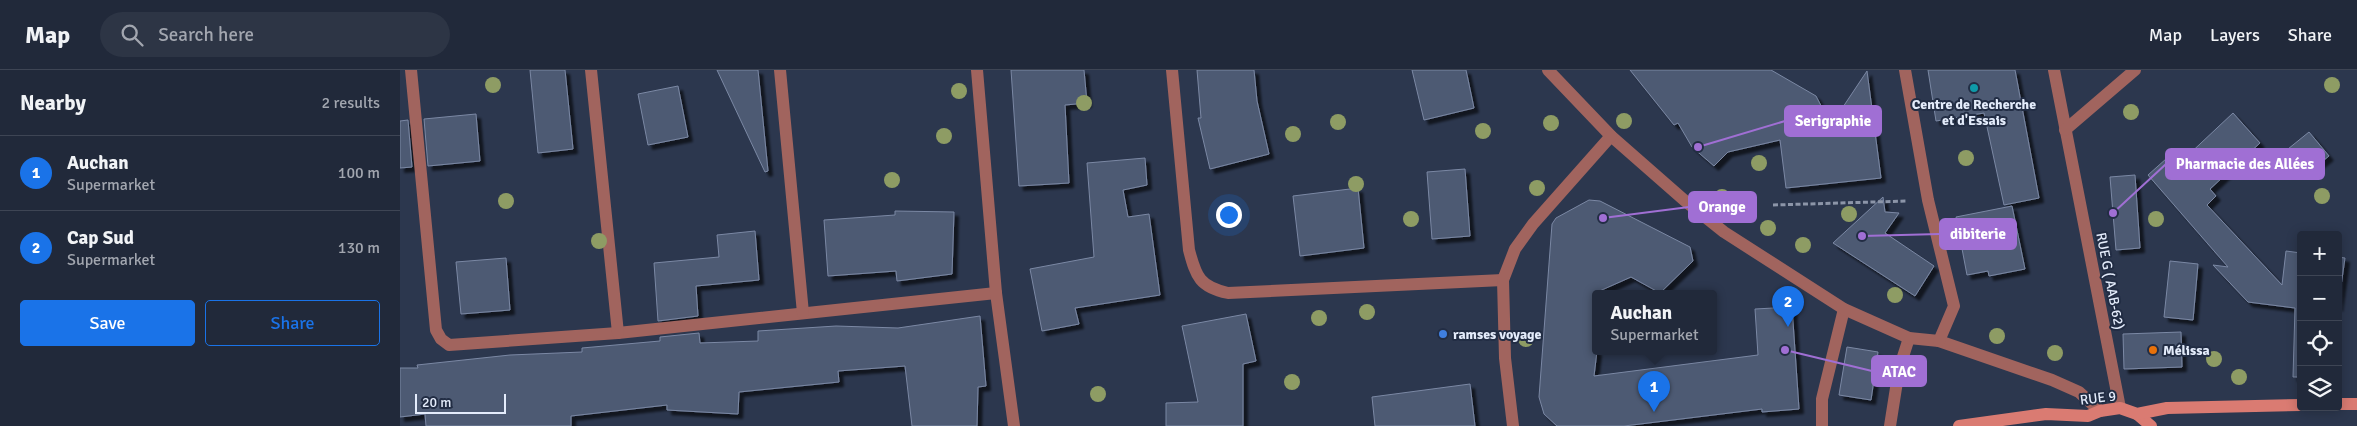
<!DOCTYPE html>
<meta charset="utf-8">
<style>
:root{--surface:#21293a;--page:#2d3545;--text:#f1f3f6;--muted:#a2a6af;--line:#3e4554;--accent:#1a73e8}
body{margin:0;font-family:Signika,sans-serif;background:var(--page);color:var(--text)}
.controls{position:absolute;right:15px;bottom:15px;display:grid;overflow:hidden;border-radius:5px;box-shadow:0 2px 12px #0003}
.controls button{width:45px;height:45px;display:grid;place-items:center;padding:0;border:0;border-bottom:1px solid var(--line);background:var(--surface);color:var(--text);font:25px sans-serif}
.scale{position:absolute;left:15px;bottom:12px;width:91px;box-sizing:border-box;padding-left:5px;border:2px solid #e4ecfb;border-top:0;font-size:14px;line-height:18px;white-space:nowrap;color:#e4ecfb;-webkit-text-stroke:4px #222d44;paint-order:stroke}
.you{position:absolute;left:828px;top:144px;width:18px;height:18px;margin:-12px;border:4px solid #fff;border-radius:50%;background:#1a73e8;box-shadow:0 0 0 8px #1a73e833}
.badge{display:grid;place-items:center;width:32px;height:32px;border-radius:50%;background:var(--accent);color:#fff;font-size:16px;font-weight:700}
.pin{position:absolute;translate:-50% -41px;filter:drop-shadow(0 1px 2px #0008)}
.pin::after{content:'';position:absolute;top:26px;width:18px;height:15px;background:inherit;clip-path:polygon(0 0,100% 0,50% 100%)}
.popup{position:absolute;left:1192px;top:220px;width:125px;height:65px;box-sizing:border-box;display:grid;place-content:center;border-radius:5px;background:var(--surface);filter:drop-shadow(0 1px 4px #0005);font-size:16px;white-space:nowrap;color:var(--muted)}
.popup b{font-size:19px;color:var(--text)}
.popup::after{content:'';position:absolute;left:50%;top:100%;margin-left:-10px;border:10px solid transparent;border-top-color:var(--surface)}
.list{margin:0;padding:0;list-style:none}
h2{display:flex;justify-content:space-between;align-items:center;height:65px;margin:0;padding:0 20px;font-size:21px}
h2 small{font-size:16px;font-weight:400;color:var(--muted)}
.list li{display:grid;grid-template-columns:32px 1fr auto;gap:15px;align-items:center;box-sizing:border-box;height:75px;padding:0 20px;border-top:1px solid var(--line)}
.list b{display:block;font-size:19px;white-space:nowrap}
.list p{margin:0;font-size:16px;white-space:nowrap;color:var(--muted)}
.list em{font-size:16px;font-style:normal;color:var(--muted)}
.actions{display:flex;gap:10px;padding:15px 20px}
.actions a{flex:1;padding:11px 0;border:1px solid var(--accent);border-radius:5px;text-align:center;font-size:18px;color:var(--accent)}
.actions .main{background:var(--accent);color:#fff}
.icon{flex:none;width:28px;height:28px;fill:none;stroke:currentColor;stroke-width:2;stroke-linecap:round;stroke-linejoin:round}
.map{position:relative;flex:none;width:1957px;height:356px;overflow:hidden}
header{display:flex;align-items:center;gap:30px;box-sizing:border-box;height:70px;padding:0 25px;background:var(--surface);border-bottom:1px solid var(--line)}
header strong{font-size:24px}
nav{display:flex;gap:28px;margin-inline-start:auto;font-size:18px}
.search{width:350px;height:45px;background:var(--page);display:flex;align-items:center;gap:12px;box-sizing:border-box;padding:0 18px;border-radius:28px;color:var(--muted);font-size:19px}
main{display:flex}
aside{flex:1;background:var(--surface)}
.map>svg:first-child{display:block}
.building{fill:#4d5a73;stroke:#7b88a4;filter:url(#shadow)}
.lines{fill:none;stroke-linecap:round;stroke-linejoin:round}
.path{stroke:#8c95a8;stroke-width:3;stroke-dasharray:5 2.5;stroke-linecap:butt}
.lane{stroke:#a1645e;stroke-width:12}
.street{stroke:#a1645e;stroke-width:12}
.secondary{stroke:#da7b72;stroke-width:12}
.tree{fill:#8e9c64}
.culture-dot{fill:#0f9aa8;stroke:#222d44;stroke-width:2}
.shop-dot{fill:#3f7fe0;stroke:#222d44;stroke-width:2}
.food-dot{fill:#e8710a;stroke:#222d44;stroke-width:2}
.labels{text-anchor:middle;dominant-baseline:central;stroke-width:4;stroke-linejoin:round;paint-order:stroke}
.poi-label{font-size:14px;font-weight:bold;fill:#e4ecfb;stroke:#222d44;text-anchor:start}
.street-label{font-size:14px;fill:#e4ecfb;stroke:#222d44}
.leader{fill:none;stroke:#a06fd4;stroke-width:2}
.callout-dot{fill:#a06fd4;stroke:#222d44;stroke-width:2}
.callout{fill:#a06fd4;stroke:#a06fd4;stroke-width:2}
.callout-label{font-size:15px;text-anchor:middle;font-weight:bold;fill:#fff}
</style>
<header>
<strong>Map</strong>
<div class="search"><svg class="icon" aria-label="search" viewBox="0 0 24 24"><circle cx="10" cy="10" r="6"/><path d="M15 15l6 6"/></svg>Search here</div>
<nav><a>Map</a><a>Layers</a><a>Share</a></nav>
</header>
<main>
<aside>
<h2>Nearby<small>2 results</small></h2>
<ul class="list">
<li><span class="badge">1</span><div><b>Auchan</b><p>Supermarket</p></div><em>100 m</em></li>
<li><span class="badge">2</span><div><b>Cap Sud</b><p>Supermarket</p></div><em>130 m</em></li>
</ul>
<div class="actions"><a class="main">Save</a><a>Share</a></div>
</aside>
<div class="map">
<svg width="1957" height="356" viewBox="0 0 1957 356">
<defs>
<filter id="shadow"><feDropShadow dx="4.5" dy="4.5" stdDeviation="1" flood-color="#0009"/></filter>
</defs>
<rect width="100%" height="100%" fill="#2c374e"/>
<g class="building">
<polygon points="130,0 165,0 173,79 138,83"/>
<polygon points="317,0 358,0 368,101 365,102"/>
<polygon points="611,0 684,0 687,33 665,35 669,113 619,116"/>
<polygon points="797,0 854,0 857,31 869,84 810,99 798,48 801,48"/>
<polygon points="1012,0 1066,0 1074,38 1024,50"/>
<polygon points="1230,0 1371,0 1416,26 1431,55 1467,1 1481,108 1386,118 1380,70 1328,82 1314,96 1292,77 1278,53 1274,55"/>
<polygon points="1528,0 1615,0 1639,128 1604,135 1584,43 1536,51"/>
<polygon points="278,16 288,67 248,75 238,24"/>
<polygon points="1833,43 1860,73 1810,119 1816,126 1807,135 1882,215 1886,181 1901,183 1901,307 1893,307 1895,238 1848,232 1813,195 1828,197 1748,105 1776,80 1784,89"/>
<polygon points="76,44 80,91 28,96 24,49"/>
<polygon points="8,50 12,97 0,98 0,51"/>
<polygon points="1909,62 1929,86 1908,103 1888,79"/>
<polygon points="745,88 747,115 723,120 728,147 749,144 760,225 675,238 679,254 642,261 630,199 694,187 687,93"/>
<polygon points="1065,99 1070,166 1032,169 1027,102"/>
<polygon points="1735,105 1740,178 1716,180 1710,107"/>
<polygon points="958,118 964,178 900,186 893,126"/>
<polygon points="1483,127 1485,142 1499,143 1485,163 1534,196 1515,226 1433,173"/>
<polygon points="1189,130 1200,131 1290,177 1293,191 1260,223 1231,207 1195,223 1195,281 1197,281 1194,306 1358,285 1355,239 1392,237 1399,339 1362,342 1362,339 1224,356 1157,356 1144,344 1139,327 1152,154 1156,148"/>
<polygon points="1612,136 1625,199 1589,206 1588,201 1567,205 1556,147"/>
<polygon points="495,141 554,142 552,204 497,211 496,201 428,206 424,150 495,145"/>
<polygon points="355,161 359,210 296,216 298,246 258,251 254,193 319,187 317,165"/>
<polygon points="1938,187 1945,188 1938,237"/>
<polygon points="106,188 110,240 61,244 56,192"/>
<polygon points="1770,191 1798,194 1793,250 1764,247"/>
<polygon points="846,244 856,291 843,294 843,356 766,356 766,333 798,332 782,256"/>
<polygon points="580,246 586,316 578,317 577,356 512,356 505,296 438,301 439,312 339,322 338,344 267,340 267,335 171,346 171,356 26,356 25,344 0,347 0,298 18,298 17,295 110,285 182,282 182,278 260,271 260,267 299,263 300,273 358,271 358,261 436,256 498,258"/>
<polygon points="1781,262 1782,297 1724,299 1723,264"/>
<polygon points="1447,277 1478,282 1471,330 1439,325"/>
<polygon points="1070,314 1075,356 975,356 972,327"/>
</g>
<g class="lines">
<polyline class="path" points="1373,135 1507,131"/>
<g class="lane">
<polyline points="1422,356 1422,329 1444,239"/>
<polyline points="1490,356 1499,299 1509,268"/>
</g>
<g class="street">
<polyline points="11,0 36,260 41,269 49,275 218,263 596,223"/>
<polyline points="191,0 218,263"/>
<polyline points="380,0 403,243"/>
<polyline points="577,0 596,223 614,356"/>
<path d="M772 0 789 180C796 207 800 217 828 223L1103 210"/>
<polyline points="1148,0 1211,66 1284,130 1324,162 1444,239 1509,268 1539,271 1652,310 1679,322 1700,341"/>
<polyline points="1505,0 1528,130 1554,236 1539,271"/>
<polyline points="1654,0 1720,338"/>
<polyline points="1665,60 1735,0"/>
<polyline points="1113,356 1105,288 1103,210 1115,179 1133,154 1211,66"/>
</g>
<g class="secondary">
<polyline points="1938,334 1957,334"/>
<polyline points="1737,344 1751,356"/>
<polyline points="1559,356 1646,344 1688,346 1700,341 1720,338 1737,344 1767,338 1901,335"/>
</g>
</g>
<g class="tree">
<circle cx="93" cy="15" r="8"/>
<circle cx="1932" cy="15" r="8"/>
<circle cx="559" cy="21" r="8"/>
<circle cx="684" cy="33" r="8"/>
<circle cx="1731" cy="42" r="8"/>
<circle cx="1224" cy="51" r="8"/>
<circle cx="938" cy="52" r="8"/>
<circle cx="1151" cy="53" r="8"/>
<circle cx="1083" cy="61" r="8"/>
<circle cx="893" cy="64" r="8"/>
<circle cx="544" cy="66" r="8"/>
<circle cx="1566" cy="88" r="8"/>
<circle cx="1359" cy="93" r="8"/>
<circle cx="492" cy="110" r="8"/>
<circle cx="956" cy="114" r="8"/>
<circle cx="1137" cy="118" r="8"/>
<circle cx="1922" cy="126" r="8"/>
<circle cx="1322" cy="127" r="8"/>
<circle cx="106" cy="131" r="8"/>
<circle cx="1449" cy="144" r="8"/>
<circle cx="1011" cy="149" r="8"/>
<circle cx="1756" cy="149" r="8"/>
<circle cx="1368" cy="158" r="8"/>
<circle cx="199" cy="171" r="8"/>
<circle cx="1403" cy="175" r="8"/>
<circle cx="1495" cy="225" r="8"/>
<circle cx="967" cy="242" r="8"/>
<circle cx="919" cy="248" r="8"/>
<circle cx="1597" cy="266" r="8"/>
<circle cx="1126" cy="269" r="8"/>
<circle cx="1655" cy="283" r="8"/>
<circle cx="1814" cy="289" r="8"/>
<circle cx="1839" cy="307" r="8"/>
<circle cx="892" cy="312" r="8"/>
<circle cx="698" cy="324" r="8"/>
</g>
<circle class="culture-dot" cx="1574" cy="18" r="5"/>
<circle class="shop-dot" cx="1043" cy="264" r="5"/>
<circle class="food-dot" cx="1753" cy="280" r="5"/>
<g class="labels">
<g class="poi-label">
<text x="1574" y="34" text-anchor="middle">Centre de Recherche<tspan x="1574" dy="16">et d'Essais</tspan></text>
<text x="1053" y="264">ramses voyage</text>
<text x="1763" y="280">Mélissa</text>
</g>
<g class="street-label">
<text transform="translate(1710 211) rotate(79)">RUE G ( AAB-62)</text>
<text transform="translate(1698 328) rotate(-7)">RUE 9</text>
</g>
</g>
<path class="leader" d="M1298 77L1385 51M1713 143L1766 94M1203 148L1289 137M1462 166L1540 164M1385 280L1472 301"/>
<g class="callout-dot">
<circle cx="1298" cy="77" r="5"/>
<circle cx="1713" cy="143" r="5"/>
<circle cx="1203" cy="148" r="5"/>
<circle cx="1462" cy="166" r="5"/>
<circle cx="1385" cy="280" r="5"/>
</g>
<g class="callout">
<rect x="1385" y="36" width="96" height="30" rx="5"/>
<rect x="1766" y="79" width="158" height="30" rx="5"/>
<rect x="1289" y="122" width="67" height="30" rx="5"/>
<rect x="1540" y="149" width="76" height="30" rx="5"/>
<rect x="1472" y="286" width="54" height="30" rx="5"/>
</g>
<g class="callout-label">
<text x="1433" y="56">Serigraphie</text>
<text x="1845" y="99">Pharmacie des Allées</text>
<text x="1322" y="142">Orange</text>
<text x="1578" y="169">dibiterie</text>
<text x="1499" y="307">ATAC</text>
</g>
</svg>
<div class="controls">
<button>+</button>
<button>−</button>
<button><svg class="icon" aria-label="locate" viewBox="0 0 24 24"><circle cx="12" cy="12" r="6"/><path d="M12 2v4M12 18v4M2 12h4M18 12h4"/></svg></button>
<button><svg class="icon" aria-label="layers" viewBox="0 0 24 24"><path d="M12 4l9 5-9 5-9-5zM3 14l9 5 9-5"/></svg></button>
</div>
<div class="scale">20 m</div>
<div class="you"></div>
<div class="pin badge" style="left:1254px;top:342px">1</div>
<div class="popup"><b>Auchan</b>Supermarket</div>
<div class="pin badge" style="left:1388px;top:257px">2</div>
</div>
</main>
